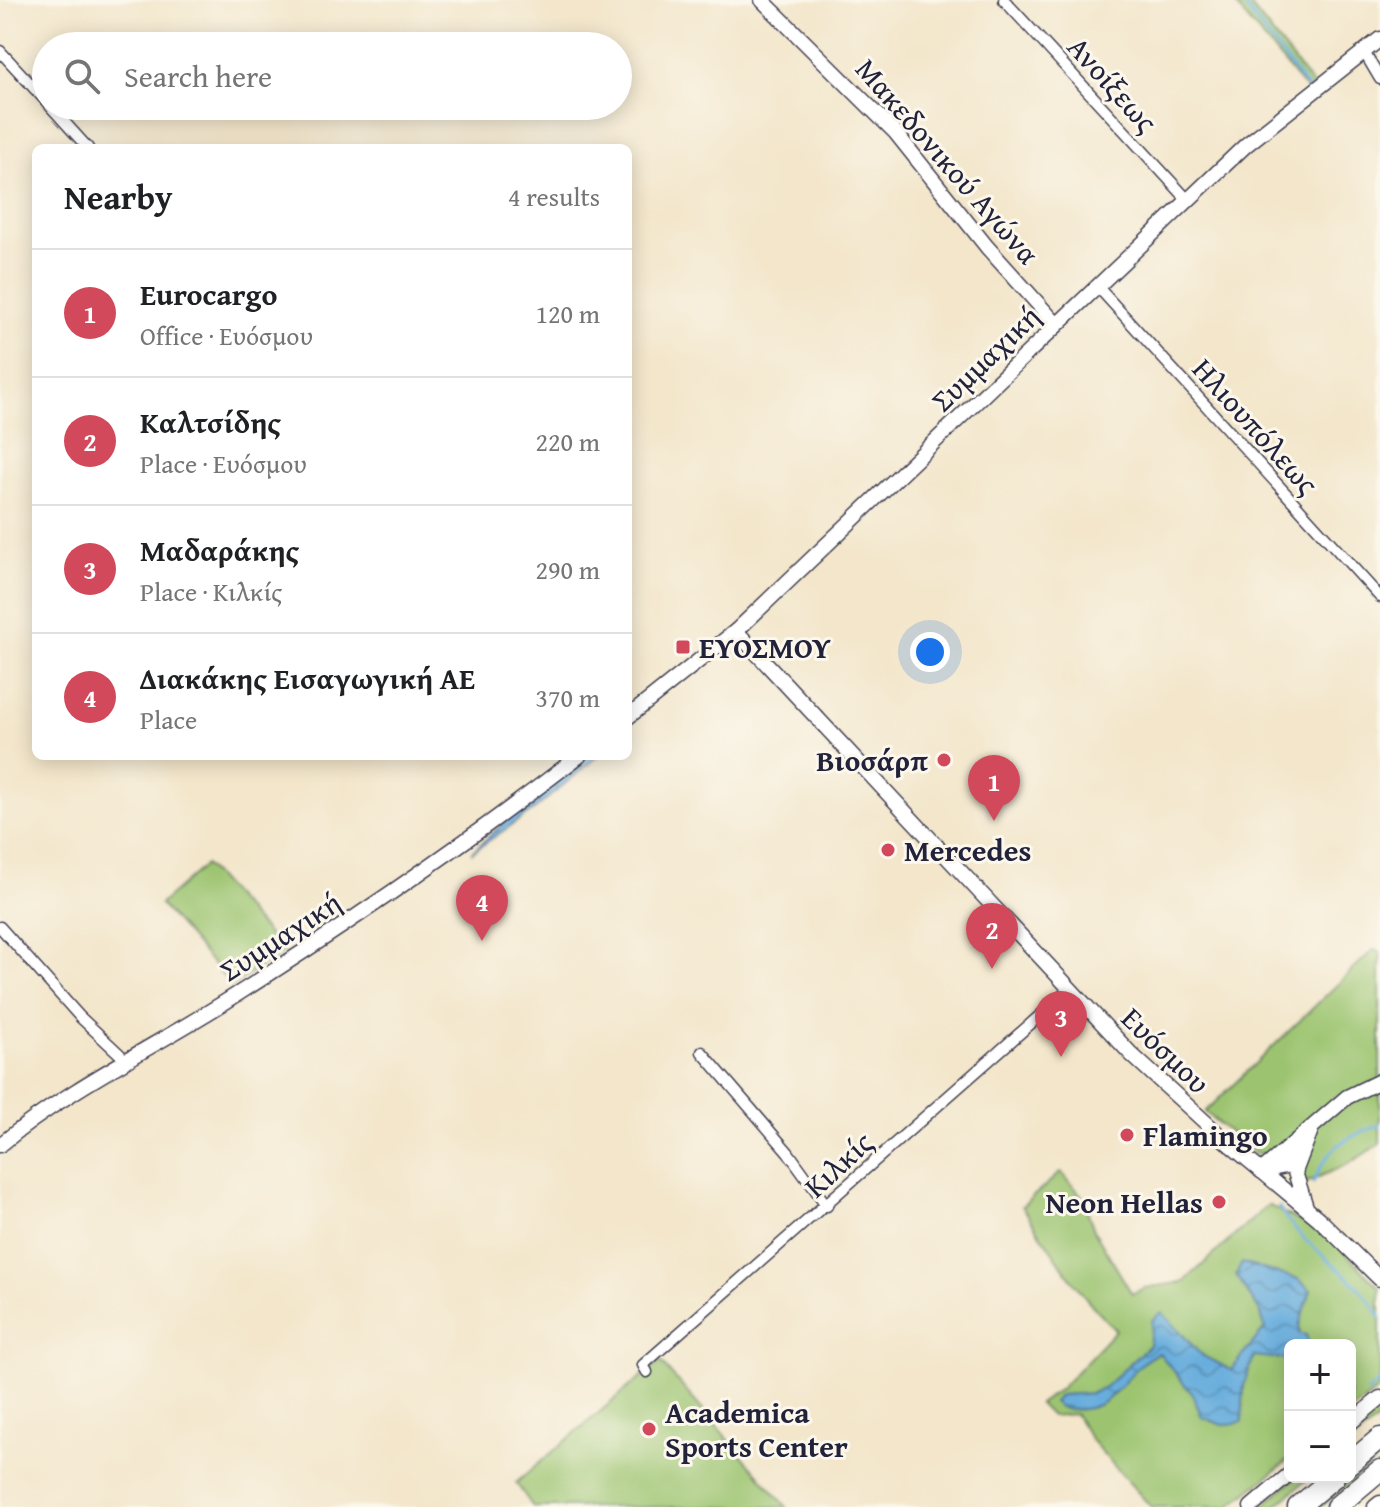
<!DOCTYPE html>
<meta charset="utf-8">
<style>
:root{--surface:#fff;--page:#f6f6f6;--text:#202124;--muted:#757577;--line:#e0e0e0;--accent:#d1495b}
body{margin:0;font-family:"Gentium Book Plus",serif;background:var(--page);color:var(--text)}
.controls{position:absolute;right:24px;bottom:24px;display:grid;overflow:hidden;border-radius:12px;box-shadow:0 4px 20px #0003}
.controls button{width:72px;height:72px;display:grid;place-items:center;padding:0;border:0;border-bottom:2px solid var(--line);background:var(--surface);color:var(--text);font:40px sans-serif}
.you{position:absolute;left:930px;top:652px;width:28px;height:28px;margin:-20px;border:6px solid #fff;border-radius:50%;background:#1a73e8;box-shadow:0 0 0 12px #1a73e833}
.badge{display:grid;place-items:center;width:52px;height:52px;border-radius:50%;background:var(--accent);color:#fff;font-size:26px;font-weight:700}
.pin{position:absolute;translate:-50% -66px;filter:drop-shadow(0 2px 4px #0008)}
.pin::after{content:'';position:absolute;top:42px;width:28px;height:24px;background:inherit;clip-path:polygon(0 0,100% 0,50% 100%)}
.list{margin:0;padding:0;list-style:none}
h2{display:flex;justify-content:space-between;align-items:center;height:104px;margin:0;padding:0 32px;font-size:34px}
h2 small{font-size:26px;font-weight:400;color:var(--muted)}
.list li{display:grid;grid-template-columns:52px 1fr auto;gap:24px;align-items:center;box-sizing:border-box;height:128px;padding:0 32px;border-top:2px solid var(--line)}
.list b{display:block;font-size:30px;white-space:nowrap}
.list p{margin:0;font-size:26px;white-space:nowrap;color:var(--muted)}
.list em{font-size:26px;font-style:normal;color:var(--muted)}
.icon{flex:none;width:44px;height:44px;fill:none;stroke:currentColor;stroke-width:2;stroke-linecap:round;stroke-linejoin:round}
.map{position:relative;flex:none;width:1380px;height:1507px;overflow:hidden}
.search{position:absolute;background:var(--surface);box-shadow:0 4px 20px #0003;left:32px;top:32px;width:600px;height:88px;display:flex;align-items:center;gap:20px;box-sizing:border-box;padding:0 28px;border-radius:44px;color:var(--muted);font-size:30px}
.panel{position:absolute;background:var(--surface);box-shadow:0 4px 20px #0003;left:32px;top:144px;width:600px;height:616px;border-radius:12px}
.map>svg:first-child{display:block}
.grass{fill:#9cc470;stroke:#5f7356;stroke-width:2}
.water{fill:url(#water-waves);stroke:#44688c;stroke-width:2}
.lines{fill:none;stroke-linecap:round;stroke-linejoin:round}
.stream{stroke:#67addd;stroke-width:3}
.minor-casing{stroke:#413f51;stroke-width:13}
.tertiary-casing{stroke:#413f51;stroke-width:17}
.secondary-casing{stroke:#413f51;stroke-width:17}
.motorway-casing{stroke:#413f51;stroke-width:23}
.minor{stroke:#fff;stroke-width:10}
.tertiary{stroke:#fff;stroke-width:14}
.secondary{stroke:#fff;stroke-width:14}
.motorway{stroke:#fff;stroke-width:20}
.poi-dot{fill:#d1495b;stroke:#fbf7ec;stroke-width:3}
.labels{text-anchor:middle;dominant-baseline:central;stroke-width:6;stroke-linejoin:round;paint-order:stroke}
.street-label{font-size:30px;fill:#22223b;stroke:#fbf7ec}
.poi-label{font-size:30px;font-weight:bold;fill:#22223b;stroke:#fbf7ec;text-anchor:start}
</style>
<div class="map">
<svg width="1380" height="1507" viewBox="0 0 1380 1507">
<defs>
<pattern id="water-waves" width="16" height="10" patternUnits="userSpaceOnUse" patternTransform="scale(2)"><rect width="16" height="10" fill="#67addd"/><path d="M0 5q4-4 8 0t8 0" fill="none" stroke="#548cb4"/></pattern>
</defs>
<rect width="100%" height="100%" fill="#fbf7ec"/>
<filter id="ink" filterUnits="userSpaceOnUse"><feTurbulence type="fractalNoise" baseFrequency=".0125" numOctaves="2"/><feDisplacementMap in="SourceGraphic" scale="16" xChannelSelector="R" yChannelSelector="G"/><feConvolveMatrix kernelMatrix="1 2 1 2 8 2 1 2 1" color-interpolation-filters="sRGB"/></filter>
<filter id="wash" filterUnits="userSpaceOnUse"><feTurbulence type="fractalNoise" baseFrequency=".006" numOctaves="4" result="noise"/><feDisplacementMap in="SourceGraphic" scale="32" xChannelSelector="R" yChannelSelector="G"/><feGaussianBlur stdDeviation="1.8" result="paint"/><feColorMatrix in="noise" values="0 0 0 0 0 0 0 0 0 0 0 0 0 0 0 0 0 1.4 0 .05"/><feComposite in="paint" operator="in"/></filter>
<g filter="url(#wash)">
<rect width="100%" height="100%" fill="#f3e6cb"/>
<g class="grass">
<polygon points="1231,0 1246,0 1315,88 1309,93"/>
<polygon points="205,865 284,952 232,986 160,904"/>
<polygon points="1373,950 1380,952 1380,1144 1348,1164 1301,1185 1278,1154 1254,1153 1205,1112"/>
<path d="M1061 1172 1082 1196 1094 1230 1132 1294 1144 1288 1184 1282 1268 1205 1328 1235 1380 1288V1388L1350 1412V1345H1290V1459L1228 1507H1151L1091 1440 1075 1414 1051 1416 1039 1404 1060 1389 1116 1330C1078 1295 1051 1249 1022 1206Z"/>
<polygon points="660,1361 787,1507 533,1507 516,1483"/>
<polygon points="1380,1407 1380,1418 1350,1443 1350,1432"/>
<polygon points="1380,1451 1380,1457 1321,1507 1313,1507"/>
<polygon points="1296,1477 1310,1477 1274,1507 1261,1507"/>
</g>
<g class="water">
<polygon points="575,756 598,756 535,809 471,853"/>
<path d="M1242 1263 1298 1279 1311 1290 1299 1326 1300 1334 1306 1335 1309 1345H1290V1360L1254 1356 1244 1385 1242 1422 1222 1425 1202 1417 1191 1392 1159 1353C1127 1365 1119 1406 1083 1409 1070 1410 1063 1411 1053 1402L1060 1395 1092 1393 1105 1387 1149 1345 1152 1320 1162 1312 1201 1355 1231 1370 1265 1328 1261 1313 1236 1275Z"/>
</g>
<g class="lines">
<g class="stream">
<polyline points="1240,0 1308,89"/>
<path d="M1313 1183C1330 1145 1341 1140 1380 1125"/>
<path d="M1279 1207C1305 1252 1356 1271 1380 1317"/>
<polyline points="1367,1393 1380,1381"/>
</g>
</g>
</g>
<g filter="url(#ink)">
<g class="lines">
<defs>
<g id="minor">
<polyline points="1004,0 1187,199"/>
<polyline points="0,51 46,101"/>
<polyline points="1364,52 1380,79"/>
<polyline points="50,106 88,148"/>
<polyline points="1097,286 1380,597"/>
<polyline points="0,927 80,1017 127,1061"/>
<polyline points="702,1052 788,1152 827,1206"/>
<polyline points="647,1372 643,1365 1069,990"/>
</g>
<g id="tertiary">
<polyline points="1057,325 1246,145 1380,39"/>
<polyline points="628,717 736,631"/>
<path d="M0 1145C68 1089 150 1049 225 1002 347 925 465 844 579 756"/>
<polyline points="1261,1171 1347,1097 1380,1081"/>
<polyline points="1261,1171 1286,1166 1300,1152"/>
<polyline points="1306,1207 1295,1172 1311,1130"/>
<polyline points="1350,1423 1380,1398"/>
<polyline points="1251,1507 1290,1474"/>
<polyline points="1375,1507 1380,1503"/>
</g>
<polyline id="secondary" points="762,0 895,132 987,247 1057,325 736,631 1131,1054 1228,1143 1319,1219 1380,1279"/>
<g id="motorway">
<polyline points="1350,1463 1380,1438"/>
<polyline points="1298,1507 1334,1477"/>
<polyline points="1336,1507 1380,1470"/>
</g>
</defs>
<use href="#minor" class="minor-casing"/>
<use href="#tertiary" class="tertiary-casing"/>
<use href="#secondary" class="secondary-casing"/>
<use href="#motorway" class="motorway-casing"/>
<use href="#minor" class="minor"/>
<use href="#tertiary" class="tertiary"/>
<use href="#secondary" class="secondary"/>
<use href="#motorway" class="motorway"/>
</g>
</g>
<g class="poi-dot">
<rect x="675" y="639" width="16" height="16" rx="4"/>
<circle cx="944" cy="760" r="8"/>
<circle cx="888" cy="850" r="8"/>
<circle cx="1127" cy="1135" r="8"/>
<circle cx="1219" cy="1202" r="8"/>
<circle cx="649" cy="1429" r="8"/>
</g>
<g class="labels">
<g class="street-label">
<text transform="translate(1113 84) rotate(48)">Ανοίξεως</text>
<text transform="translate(948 161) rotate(49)">Μακεδονικού Αγώνα</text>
<text transform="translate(985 358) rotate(-44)">Συμμαχική</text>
<text transform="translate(1256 426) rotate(48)">Ηλιουπόλεως</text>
<text transform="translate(280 936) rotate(-33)">Συμμαχική</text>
<text transform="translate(1166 1050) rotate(44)">Ευόσμου</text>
<text transform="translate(838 1164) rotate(-43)">Κιλκίς</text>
</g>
<g class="poi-label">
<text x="699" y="647">ΕΥΟΣΜΟΥ</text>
<text x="928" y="760" text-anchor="end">Βιοσάρπ</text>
<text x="904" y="850">Mercedes</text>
<text x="1143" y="1135">Flamingo</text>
<text x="1203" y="1202" text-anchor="end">Neon Hellas</text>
<text x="665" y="1412">Academica<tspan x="665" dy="34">Sports Center</tspan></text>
</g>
</g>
</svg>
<div class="controls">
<button>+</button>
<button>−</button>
</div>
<div class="you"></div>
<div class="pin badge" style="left:994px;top:821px">1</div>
<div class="pin badge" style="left:992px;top:969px">2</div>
<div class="pin badge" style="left:1061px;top:1057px">3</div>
<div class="pin badge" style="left:482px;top:941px">4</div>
<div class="search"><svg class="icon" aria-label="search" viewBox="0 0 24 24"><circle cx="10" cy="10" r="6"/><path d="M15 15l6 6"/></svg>Search here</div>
<section class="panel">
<h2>Nearby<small>4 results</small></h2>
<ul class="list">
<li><span class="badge">1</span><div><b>Eurocargo</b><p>Office · Ευόσμου</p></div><em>120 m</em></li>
<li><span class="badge">2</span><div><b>Καλτσίδης</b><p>Place · Ευόσμου</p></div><em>220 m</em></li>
<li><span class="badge">3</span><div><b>Μαδαράκης</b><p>Place · Κιλκίς</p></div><em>290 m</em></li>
<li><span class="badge">4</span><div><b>Διακάκης Εισαγωγική ΑΕ</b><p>Place</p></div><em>370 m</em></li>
</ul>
</section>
</div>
